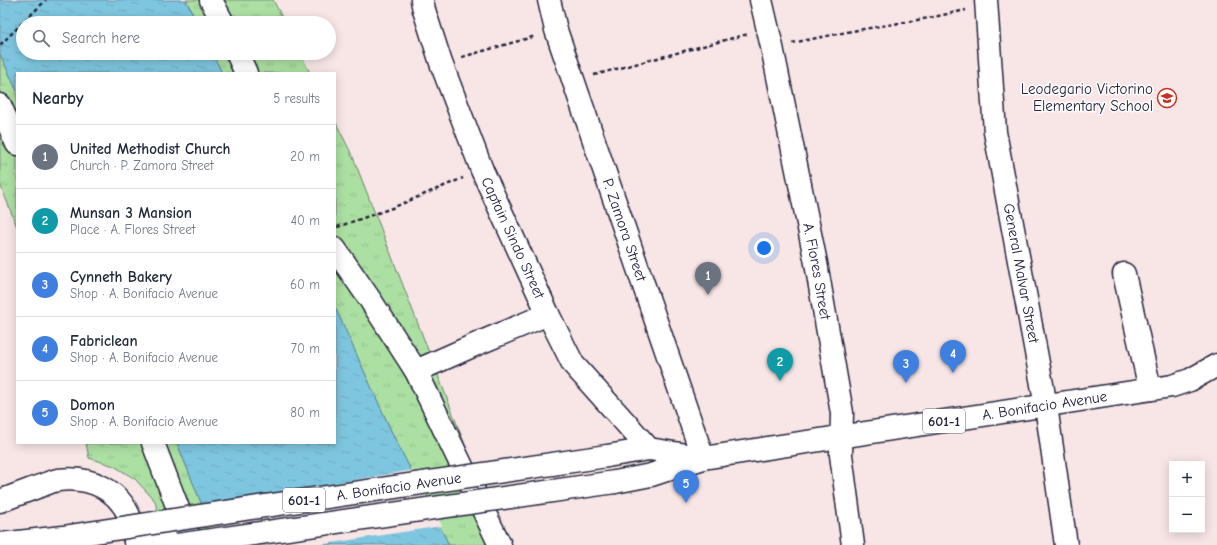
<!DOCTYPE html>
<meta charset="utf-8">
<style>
:root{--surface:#fff;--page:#f6f6f7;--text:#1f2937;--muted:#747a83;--line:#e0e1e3;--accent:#c8321e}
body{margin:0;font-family:"Comic Neue",sans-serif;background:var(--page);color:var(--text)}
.controls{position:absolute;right:12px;bottom:12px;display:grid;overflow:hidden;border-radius:0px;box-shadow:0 2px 10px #0003}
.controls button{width:36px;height:36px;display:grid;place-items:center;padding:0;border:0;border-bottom:1px solid var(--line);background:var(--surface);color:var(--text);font:20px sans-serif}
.you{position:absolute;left:764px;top:248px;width:14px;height:14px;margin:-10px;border:3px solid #fff;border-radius:50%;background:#1a73e8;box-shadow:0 0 0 6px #1a73e833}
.badge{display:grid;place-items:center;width:26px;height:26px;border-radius:50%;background:var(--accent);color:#fff;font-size:13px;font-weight:700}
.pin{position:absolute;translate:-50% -33px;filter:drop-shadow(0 1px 2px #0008)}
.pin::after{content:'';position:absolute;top:21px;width:14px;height:12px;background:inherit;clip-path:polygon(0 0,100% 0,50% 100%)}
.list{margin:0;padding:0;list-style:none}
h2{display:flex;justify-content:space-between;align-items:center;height:52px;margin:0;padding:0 16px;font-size:17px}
h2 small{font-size:13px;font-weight:400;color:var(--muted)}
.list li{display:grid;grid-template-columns:26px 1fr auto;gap:12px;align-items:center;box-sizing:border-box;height:64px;padding:0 16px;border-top:1px solid var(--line)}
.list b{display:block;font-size:15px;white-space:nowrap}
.list p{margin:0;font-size:13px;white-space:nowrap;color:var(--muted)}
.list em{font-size:13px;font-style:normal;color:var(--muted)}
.icon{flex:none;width:22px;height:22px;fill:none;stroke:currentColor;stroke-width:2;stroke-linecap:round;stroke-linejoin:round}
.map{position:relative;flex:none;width:1217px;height:545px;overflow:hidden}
.search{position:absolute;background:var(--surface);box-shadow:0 2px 10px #0003;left:16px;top:16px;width:320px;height:44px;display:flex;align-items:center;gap:10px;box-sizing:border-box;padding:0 14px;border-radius:22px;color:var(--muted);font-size:15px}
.panel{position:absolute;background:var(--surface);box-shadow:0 2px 10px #0003;left:16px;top:72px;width:320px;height:372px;border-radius:0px}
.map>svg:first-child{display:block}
.park{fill:url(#park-tufts);stroke:#67816e}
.water{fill:url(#water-ripples);stroke:#59849d}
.pier{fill:#f8e6e6}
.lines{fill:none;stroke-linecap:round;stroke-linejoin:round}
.minor-casing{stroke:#22223b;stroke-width:25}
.major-casing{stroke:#22223b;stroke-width:25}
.path{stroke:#22223b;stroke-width:2.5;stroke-dasharray:4 3;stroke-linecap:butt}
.minor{stroke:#fff;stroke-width:22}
.major{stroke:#fff;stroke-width:22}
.major-bridge-casing{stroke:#22223b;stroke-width:25;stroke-linecap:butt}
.major-bridge{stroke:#fff;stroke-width:22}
.labels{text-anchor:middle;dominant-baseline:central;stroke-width:3;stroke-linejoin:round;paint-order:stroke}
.shield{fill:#fff;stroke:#646476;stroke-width:1}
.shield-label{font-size:14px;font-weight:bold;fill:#22223b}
.poi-label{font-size:15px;fill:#22223b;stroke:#fff;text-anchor:end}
.street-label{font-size:15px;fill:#22223b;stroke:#fff}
</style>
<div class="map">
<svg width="1217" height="545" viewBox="0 0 1217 545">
<defs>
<pattern id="park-tufts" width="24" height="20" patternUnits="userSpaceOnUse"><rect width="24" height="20" fill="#ace0a2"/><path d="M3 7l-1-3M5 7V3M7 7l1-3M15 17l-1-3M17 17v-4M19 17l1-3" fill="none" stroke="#94c08c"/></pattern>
<pattern id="water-ripples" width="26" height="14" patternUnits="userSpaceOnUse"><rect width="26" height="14" fill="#7ec6df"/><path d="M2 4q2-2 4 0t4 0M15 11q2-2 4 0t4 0" fill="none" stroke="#6daac0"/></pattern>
</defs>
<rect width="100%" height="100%" fill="#f8e6e6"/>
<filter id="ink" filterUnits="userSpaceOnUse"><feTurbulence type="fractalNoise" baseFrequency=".025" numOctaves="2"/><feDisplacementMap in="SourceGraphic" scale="8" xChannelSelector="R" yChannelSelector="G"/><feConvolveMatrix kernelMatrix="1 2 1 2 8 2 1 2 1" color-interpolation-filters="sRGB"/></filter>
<g filter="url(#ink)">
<g class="park">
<polygon points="186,0 273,0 285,23 197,23"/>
<polygon points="212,53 300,53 310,73 222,73"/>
<polygon points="0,54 17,91 17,227 0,184"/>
<polygon points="335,121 353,157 471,460 509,545 449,545 393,435 335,307"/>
<polygon points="86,443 177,443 218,545 165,545 155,501 135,479 114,466 89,458"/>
</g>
<g class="water">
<polygon points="0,0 186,0 197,23 23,23 23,53 212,53 222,73 17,73 17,91 0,54"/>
<polygon points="335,307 393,435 449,545 218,545 177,443 335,443"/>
</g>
<polygon class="pier" points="413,470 442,526 318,545 216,545 200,505 301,489"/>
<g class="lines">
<defs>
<g id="minor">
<polyline points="211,0 223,23"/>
<path id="s1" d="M422 0 424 10 441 63 482 170 548 314 573 364 649 449"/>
<path id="s2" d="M549 0 556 30 703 458"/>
<path id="s3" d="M761 0 772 47 816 263 842 413 841 455 853 545"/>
<path id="s4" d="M986 0 995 132 1046 406 1066 545"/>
<polyline points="237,53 246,73"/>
<polyline points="0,105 17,144"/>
<polyline points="335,249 371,301 416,371 500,545"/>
<polyline points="1124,274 1150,389"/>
<polyline points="416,371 477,344 548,314"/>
<polyline points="153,443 192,545"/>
<path d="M0 501C13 496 27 491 40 486 46 484 52 481 58 480 90 476 120 489 131 521 133 529 134 537 136 545"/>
<polyline points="135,541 187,532"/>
</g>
<g id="major">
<polyline points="607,456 649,449 700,457"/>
<path id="s5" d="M615 482 651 475 703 458 1172 386 1190 380 1217 365"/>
</g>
</defs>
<use href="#minor" class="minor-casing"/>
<use href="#major" class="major-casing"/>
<g class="path">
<polyline points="792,43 852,31 929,18 966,10"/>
<polyline points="0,45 46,0"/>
<polyline points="462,57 536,36"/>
<polyline points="594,75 748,34"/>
<polyline points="337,227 392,208 463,178"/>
</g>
<use href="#minor" class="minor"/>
<use href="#major" class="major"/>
<defs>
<g id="major-bridge">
<path id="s6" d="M0 544 63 537 245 509 607 456"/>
<polyline points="177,545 615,482"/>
</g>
</defs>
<use href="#major-bridge" class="major-bridge-casing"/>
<use href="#major-bridge" class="major-bridge"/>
</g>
</g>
<defs>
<symbol id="school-ring" viewBox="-11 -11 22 22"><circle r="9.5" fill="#fff" stroke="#c8321e" stroke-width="1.5"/><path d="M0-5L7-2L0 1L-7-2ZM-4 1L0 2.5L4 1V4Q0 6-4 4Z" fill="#c8321e"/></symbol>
</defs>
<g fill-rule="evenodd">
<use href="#school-ring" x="1156" y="87" width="22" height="22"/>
</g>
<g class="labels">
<g class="shield">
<rect x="923" y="409" width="42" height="24" rx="3"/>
<rect x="283" y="488" width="42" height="24" rx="3"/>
</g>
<g class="shield-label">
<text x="944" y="421">601-1</text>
<text x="304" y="500">601-1</text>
</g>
<g class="poi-label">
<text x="1153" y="89">Leodegario Victorino<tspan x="1153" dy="17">Elementary School</tspan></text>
</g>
<g class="street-label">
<text stroke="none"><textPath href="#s2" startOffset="242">P. Zamora Street</textPath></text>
<text stroke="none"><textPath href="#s1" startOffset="255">Captain Sindo Street</textPath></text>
<text stroke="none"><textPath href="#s3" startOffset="277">A. Flores Street</textPath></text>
<text stroke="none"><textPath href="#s4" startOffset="276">General Malvar Street</textPath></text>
<text stroke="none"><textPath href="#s5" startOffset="437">A. Bonifacio Avenue</textPath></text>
<text stroke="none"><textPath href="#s6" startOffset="403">A. Bonifacio Avenue</textPath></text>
</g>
</g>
</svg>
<div class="controls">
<button>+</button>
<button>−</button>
</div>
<div class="you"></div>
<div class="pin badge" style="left:708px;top:295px;background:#6b7280">1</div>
<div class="pin badge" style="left:780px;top:381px;background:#0f9aa8">2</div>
<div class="pin badge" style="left:906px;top:383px;background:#3f7fe0">3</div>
<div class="pin badge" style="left:953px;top:373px;background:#3f7fe0">4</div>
<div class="pin badge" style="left:686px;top:503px;background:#3f7fe0">5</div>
<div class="search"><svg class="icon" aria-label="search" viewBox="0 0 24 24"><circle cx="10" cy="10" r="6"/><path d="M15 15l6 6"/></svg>Search here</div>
<section class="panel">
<h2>Nearby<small>5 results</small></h2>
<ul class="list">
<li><span class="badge" style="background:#6b7280">1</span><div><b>United Methodist Church</b><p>Church · P. Zamora Street</p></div><em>20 m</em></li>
<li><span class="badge" style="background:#0f9aa8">2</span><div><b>Munsan 3 Mansion</b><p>Place · A. Flores Street</p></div><em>40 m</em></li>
<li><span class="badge" style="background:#3f7fe0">3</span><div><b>Cynneth Bakery</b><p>Shop · A. Bonifacio Avenue</p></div><em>60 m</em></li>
<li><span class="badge" style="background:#3f7fe0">4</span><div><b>Fabriclean</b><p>Shop · A. Bonifacio Avenue</p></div><em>70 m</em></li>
<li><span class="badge" style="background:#3f7fe0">5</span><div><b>Domon</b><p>Shop · A. Bonifacio Avenue</p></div><em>80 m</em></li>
</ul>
</section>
</div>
